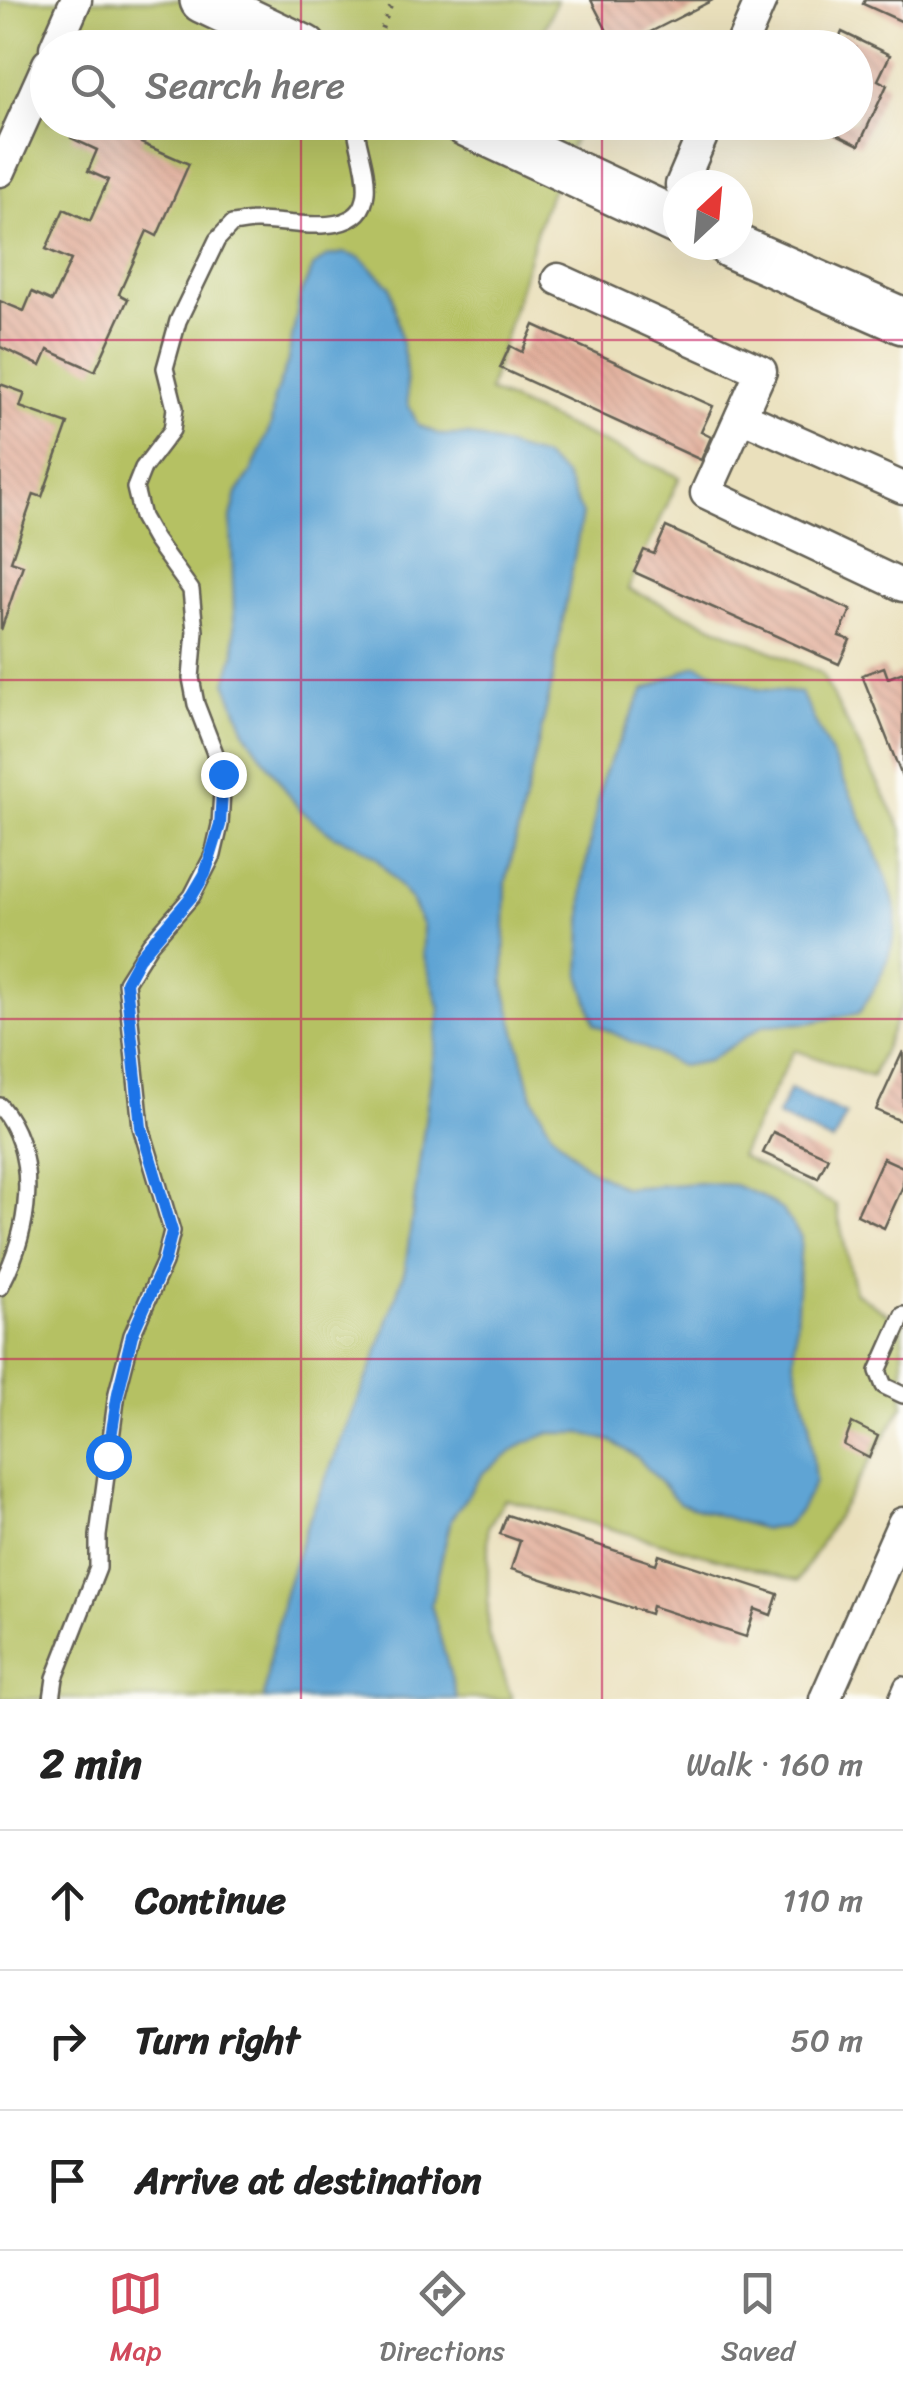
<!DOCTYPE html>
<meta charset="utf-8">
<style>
:root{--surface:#fff;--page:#f2f2f2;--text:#222;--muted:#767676;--line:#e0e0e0;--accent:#d1495b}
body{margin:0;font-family:Sriracha,sans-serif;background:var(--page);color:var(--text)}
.compass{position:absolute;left:663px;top:170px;width:90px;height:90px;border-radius:50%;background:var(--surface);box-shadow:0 10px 40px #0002;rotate:26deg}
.stop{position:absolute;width:30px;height:30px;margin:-22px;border:8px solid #1a73e8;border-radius:50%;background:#fff}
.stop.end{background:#1a73e8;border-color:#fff;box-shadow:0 2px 10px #0008}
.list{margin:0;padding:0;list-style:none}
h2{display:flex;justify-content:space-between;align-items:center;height:130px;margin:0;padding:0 40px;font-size:42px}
h2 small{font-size:32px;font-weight:400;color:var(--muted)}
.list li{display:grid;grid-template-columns:65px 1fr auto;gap:30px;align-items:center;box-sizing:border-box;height:140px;padding:0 40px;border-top:2px solid var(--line)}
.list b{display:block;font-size:38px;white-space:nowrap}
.list em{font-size:32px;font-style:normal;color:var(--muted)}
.icon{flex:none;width:55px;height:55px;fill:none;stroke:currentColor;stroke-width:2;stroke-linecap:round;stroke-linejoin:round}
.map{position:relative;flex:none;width:903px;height:1699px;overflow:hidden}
.search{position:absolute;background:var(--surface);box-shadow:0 10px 40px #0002;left:30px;right:30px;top:30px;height:110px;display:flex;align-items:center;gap:25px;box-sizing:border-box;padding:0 35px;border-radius:55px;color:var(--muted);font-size:38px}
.sheet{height:550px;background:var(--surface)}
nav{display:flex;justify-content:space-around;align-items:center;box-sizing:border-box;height:140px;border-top:2px solid var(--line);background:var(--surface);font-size:28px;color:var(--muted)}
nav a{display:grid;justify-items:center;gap:5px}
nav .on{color:var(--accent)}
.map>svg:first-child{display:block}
.grass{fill:#b5c163;stroke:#686e40;stroke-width:2.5}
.water{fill:#5ea4d4;stroke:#3d6078;stroke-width:2.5}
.building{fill:url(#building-back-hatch)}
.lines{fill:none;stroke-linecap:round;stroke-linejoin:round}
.lane-casing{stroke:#646154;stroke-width:20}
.street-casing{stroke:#646154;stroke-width:35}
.secondary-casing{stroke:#646154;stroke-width:50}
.path{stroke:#646154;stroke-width:5;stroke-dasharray:2.5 8;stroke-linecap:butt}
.lane{stroke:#fff;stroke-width:15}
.street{stroke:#fff;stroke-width:30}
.secondary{stroke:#fff;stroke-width:45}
.route{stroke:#1a73e8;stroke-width:12}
.grid{fill:none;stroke:#c2185b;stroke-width:2.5;stroke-opacity:0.55}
</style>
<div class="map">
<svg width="903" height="1699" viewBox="0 0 903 1699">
<defs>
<pattern id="building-back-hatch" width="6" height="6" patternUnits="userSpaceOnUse" patternTransform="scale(2.5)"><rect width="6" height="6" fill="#e2af9b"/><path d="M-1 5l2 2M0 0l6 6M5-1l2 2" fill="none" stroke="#c19685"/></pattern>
</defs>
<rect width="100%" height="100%" fill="#fdfcf7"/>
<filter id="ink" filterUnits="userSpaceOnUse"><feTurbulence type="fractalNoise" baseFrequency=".01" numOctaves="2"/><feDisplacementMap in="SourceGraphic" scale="20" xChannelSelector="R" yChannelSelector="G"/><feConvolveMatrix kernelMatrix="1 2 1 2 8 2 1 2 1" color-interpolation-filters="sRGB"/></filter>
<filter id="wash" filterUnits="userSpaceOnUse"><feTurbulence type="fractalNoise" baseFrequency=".0048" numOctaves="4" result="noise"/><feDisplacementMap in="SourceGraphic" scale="40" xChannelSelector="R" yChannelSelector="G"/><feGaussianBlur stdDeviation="2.25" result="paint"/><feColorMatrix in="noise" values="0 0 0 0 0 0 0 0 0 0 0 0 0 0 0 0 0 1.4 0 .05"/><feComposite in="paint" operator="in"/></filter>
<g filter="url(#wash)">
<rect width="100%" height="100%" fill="#eae0bc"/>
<polygon class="grass" points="0,0 557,0 537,47 48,48 48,122 581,123 542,213 489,391 680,477 628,589 821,673 903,831 903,1003 872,1077 794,1050 740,1156 836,1205 855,1292 903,1324 903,1406 798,1581 505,1499 488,1527 488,1634 512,1699 0,1699"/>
<g class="water">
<polygon points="344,253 361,258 390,286 405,360 408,404 418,425 440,435 469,435 543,457 565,476 582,514 549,697 506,882 504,984 532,1096 551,1131 585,1166 624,1188 699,1183 734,1185 759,1195 782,1210 801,1237 794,1361 809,1419 815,1482 800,1510 784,1527 763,1529 679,1503 638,1458 611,1441 581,1433 550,1433 524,1443 483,1473 451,1519 431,1604 457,1699 264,1699 269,1661 285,1592 306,1527 375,1359 405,1269 440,1009 423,953 423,926 411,900 376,858 356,844 334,836 299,809 246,733 226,682 235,652 231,518 237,493 251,473 271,425 274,398 287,364 301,292 314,266 327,256"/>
<path d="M696 665 758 689 801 693C821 735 899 883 896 920 893 956 878 984 859 1013L807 1023 764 1025 708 1061 681 1066 595 1024 580 975 584 875 603 775 644 690Z"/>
<polygon points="790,1089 846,1115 833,1142 777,1116"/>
</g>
<g id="blocks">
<g class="building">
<polygon points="591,0 713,0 619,48 616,48"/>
<polygon points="865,0 903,0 903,22 863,4"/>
<polygon points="842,32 890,55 878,80 887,85 859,145 812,122 856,122 856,48 835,48"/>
<polygon points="78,122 136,122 148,128 141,143 189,164 157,236 147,231 119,294 128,299 95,371 48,350 41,366 0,347 0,301 24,311 32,292 52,301 71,260 46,249 64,209 90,221 108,180 88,171 97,150 71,138"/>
<polygon points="534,325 713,406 701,432 711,437 701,460 500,368 510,346 522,352"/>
<polygon points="0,384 25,393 20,407 68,424 42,497 34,494 11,561 23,565 1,630"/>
<polygon points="666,527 851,610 839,636 850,640 839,664 634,572 644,550 654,554"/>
<polygon points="884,667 888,678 903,672 903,779 862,675"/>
<polygon points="903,1051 903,1122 876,1110"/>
<polygon points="773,1132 828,1157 818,1178 763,1153"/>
<polygon points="883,1158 903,1167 903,1186 884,1228 857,1215"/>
<polygon points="852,1423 878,1436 869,1458 844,1445"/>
<polygon points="507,1515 656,1564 659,1555 778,1594 771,1615 755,1609 746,1637 652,1606 650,1614 511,1569 520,1541 500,1534"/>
</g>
</g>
</g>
<g filter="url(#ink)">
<use href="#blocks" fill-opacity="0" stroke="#646154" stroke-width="2.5"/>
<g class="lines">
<defs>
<g id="lane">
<path d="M0 1106C42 1157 29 1233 0 1287"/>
<polyline points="903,1315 878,1371 884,1386 903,1395"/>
<path d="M52 1699 55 1678 98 1568V1536L117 1393 132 1335 164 1263 172 1231 141 1127 126 982 150 944 192 896 213 855 220 825 223 774 196 704 191 678 195 631 191 590 155 540 142 517 135 488 143 468 172 430 175 408 165 368 178 321 217 240 232 224C240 223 248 221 256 221 287 220 362 242 366 193 368 169 357 146 355 122"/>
<polyline points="897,1699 903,1685"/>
</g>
<g id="street">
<polyline points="55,48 76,0"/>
<polyline points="740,48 761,0"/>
<polyline points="0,171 48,64"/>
<polyline points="681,185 708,122"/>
<polyline points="558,279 761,371 706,493 903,586"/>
<polyline points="741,416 903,488"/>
<polyline points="825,1699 903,1523"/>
</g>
<g id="secondary">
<polyline points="203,0 304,48"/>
<polyline points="464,122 678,222"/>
<polyline points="730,245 903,321"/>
</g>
</defs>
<use href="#lane" class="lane-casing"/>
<use href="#street" class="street-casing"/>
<use href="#secondary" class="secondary-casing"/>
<polyline class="path" points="374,48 393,0"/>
<use href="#lane" class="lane"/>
<use href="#street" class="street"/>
<use href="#secondary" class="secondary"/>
</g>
</g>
<g class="lines" filter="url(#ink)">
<polyline class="route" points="108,1456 118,1393 132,1335 164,1263 172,1231 141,1127 126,982 139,958 192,896 205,874 220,825 223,774"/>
</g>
<path class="grid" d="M301 0V48M602 0V48M301 122V1699M602 122V1699M0 340H903M0 680H903M0 1019H903M0 1359H903"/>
</svg>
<svg class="compass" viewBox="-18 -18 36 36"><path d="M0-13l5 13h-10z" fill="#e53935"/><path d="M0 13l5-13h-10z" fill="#767676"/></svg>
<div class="stop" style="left:108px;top:1456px"></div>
<div class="stop end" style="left:223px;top:774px"></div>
<div class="search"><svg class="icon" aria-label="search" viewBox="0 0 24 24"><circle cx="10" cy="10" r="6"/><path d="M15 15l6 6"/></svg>Search here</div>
</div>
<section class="sheet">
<h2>2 min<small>Walk · 160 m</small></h2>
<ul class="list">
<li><svg class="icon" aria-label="ahead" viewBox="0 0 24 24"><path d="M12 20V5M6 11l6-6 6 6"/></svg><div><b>Continue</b></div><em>110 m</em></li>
<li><svg class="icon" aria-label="right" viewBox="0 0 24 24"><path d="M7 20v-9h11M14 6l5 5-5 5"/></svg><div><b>Turn right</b></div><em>50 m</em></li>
<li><svg class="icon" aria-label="arrive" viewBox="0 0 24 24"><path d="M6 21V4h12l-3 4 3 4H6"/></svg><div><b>Arrive at destination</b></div></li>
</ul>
</section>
<nav>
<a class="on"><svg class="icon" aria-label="map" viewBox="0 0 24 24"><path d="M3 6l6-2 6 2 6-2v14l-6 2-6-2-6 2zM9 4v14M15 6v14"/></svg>Map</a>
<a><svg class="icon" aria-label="directions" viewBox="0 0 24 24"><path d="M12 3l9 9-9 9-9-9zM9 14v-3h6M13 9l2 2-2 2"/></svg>Directions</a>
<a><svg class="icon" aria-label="saved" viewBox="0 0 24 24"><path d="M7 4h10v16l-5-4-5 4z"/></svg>Saved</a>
</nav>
